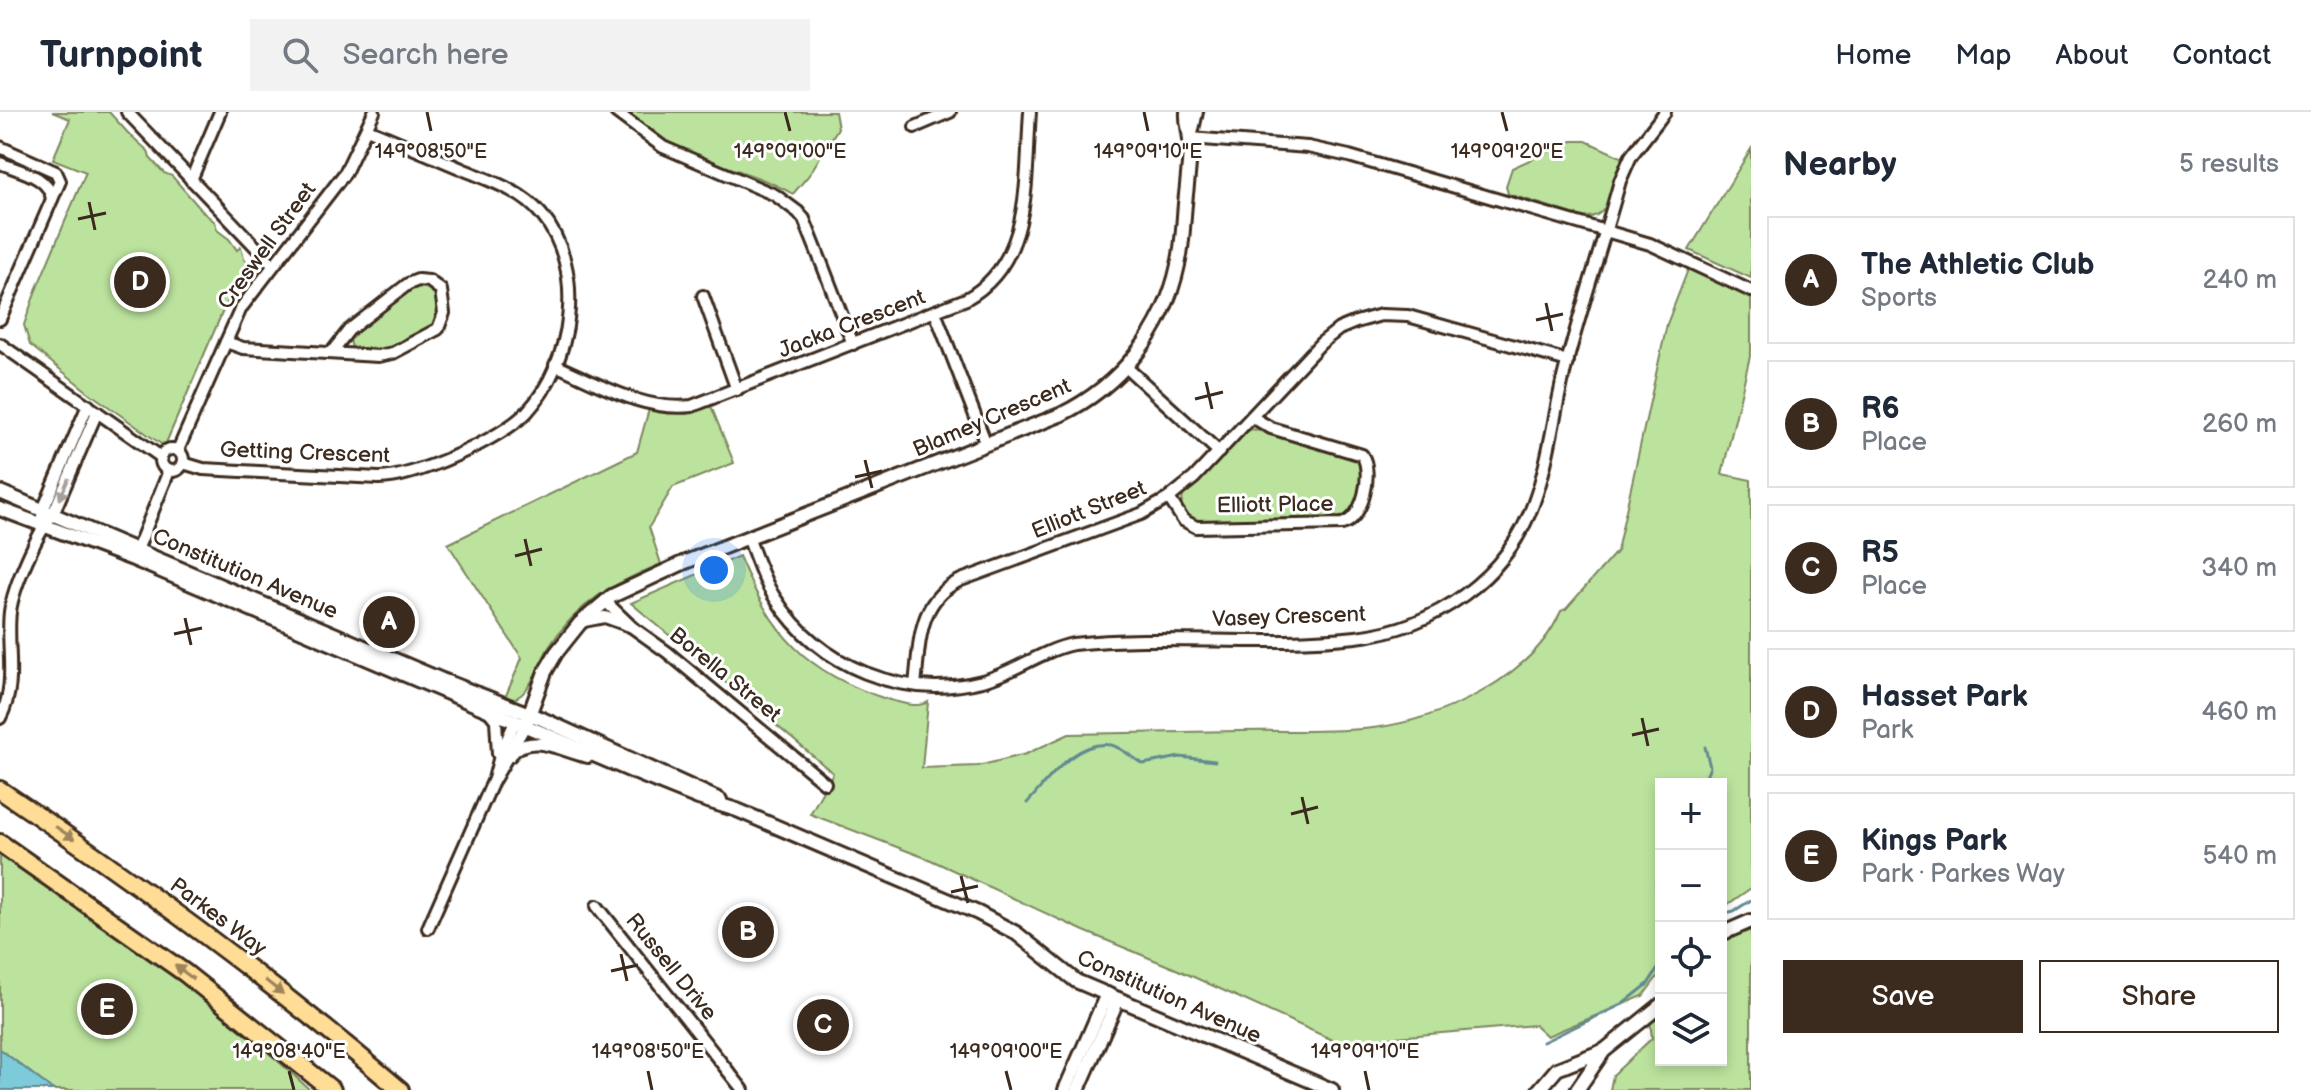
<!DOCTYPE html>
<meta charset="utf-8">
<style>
:root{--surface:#fff;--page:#f2f2f3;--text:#1f2937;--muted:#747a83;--line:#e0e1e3;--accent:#3b2a1e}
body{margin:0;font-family:"Balsamiq Sans",sans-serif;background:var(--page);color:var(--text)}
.controls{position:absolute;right:24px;bottom:24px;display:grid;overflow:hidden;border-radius:0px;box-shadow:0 4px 12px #0003}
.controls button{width:72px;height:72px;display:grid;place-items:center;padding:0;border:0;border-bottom:2px solid var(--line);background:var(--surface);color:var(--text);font:40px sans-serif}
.you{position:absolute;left:714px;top:458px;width:28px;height:28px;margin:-20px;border:6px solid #fff;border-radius:50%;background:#1a73e8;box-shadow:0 0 0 12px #1a73e833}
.badge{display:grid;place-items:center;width:52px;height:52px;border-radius:50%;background:var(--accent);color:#fff;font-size:26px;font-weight:700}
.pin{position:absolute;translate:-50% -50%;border:4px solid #fff;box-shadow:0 2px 8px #0006}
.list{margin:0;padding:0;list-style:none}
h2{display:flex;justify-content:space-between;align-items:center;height:104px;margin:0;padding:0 32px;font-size:34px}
h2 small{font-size:26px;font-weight:400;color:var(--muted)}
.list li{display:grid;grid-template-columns:52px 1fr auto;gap:24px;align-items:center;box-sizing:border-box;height:128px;margin:0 16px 16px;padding:0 16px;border:2px solid var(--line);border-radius:0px}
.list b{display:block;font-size:30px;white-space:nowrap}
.list p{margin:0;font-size:26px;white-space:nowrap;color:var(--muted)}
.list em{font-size:26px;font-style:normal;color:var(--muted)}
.actions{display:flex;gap:16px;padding:24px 32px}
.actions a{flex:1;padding:18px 0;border:2px solid var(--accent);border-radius:0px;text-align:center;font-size:28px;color:var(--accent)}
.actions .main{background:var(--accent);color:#fff}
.icon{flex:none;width:44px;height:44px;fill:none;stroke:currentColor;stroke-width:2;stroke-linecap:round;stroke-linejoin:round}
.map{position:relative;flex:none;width:1751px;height:978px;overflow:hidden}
header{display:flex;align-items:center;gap:48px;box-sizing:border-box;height:112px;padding:0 40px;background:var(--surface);border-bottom:2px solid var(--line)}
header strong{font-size:38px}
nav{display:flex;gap:44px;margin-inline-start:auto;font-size:28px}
.search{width:560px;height:72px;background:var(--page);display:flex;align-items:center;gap:20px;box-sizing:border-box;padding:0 28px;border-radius:0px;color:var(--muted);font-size:30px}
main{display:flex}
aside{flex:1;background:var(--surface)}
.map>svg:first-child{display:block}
.green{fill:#bce39e;stroke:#7c865e;stroke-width:2}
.water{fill:#7ccada;stroke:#628a8f;stroke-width:2}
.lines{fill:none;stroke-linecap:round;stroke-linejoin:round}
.stream{stroke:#628a8f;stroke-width:3}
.minor-casing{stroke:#3b2a1e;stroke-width:16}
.tertiary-casing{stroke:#3b2a1e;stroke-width:18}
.primary-casing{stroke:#3b2a1e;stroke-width:22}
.minor{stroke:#fff;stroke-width:10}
.tertiary{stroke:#fff;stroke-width:12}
.primary{stroke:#ffdd96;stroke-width:16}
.oneway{fill:#a79f9a}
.oneway2{fill:#9d845a}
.ticks{fill:none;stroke:#3b2a1e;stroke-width:3}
.labels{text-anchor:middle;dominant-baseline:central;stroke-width:6;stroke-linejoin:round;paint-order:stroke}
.street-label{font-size:22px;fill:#3b2a1e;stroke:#fff}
.ticks-label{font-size:20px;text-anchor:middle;fill:#3b2a1e;stroke:#fff;stroke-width:6;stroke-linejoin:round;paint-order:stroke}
</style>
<header>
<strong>Turnpoint</strong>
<div class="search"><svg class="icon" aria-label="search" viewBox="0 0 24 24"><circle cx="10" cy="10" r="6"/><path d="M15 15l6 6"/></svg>Search here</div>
<nav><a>Home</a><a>Map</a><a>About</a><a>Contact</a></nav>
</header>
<main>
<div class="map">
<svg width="1751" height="978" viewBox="0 0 1751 978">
<rect width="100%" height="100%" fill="#fff"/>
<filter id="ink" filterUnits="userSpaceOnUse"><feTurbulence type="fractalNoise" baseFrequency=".0125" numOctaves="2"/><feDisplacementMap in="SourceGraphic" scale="16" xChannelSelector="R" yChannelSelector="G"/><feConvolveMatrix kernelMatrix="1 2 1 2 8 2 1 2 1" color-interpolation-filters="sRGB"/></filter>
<g filter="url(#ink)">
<g class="green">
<polygon points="52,0 109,0 128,21 148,39 150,46 164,61 172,64 204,101 215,110 217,118 229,127 237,138 241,135 244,146 251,155 225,194 166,331 161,332 88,280 30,233 24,213 36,178 86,60 53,47 70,7"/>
<path d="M626 0H835L838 16 809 63 793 82C755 60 711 53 672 33 655 25 641 11 626 0Z"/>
<path d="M1572 29H1586L1621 45V51C1612 72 1613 108 1583 105L1508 82 1506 74 1512 56Z"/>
<polygon points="1751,37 1751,166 1689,138"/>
<path d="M1689 155 1751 185V240L1722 362 1751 368V776L1721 797V672H1661V860L1643 884 1547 924 1535 913 1337 930 1176 857 1084 819 931 748 810 702 833 661 631 491 739 444C772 522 804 560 886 587 898 590 917 597 928 590L922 656 978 654 1026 642 1069 622C1126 621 1182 620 1239 619 1283 618 1329 621 1373 616 1442 608 1533 565 1561 499L1566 497 1617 439 1667 212Z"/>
<path d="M419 172C442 176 443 195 435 214L384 240 352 236 350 228 354 220Z"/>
<path d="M711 294 734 351 673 375 649 415 661 452C613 472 578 490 549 535 537 553 530 591 504 588L522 546 448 432 637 340 649 297 680 300Z"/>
<path d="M1252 317 1355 344 1361 348C1364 367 1360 394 1347 407L1191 409 1181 394 1183 384 1243 322Z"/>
<path d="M0 744C108 815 216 890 310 978H53L0 937Z"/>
<polygon points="1751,815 1751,978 1610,978 1613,963 1652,926 1650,908 1661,899 1661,948 1721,948 1721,829"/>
</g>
<polygon class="water" points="0,937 53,978 0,978"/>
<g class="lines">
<g class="stream">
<polyline points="1703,672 1710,655 1705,635"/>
<path d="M1027 691C1048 669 1075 627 1111 633 1121 635 1134 647 1143 652L1180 645 1215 649"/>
<polyline points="1721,802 1734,799 1751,788"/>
<polyline points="1659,853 1656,770 1661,758"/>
<polyline points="1543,930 1623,892 1648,872 1661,852"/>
</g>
<defs>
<g id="minor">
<polyline points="127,0 273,153"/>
<polyline points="616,0 663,35 775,83 798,100 804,107 822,152 853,232"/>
<polyline points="915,15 950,0"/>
<polyline points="1190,26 1308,35 1349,44 1650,132 1751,179"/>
<polyline points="0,35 56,60 60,69 0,207"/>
<path d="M0 51C19 59 49 64 52 87"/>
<polyline points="191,68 220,0"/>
<polyline points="703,184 737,278"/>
<polyline points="935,200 986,332"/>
<polyline points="226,230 243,236 378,244 393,241 438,217 444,201 441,178 429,169 418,168 408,172 349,218 331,241"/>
<polyline points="0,232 161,345"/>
<path d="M555 253C597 271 644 300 692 294L966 187C1033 150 1025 67 1030 0"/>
<polyline points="1126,255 1219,340"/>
<circle cx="172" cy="348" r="11"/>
<polyline points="178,338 241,196 345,61 374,0"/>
<path d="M183 351 203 357 379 366C415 366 503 326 527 300 573 250 587 157 541 102 521 78 490 69 462 57 431 44 399 30 367 17"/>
<path d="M1169 386 1183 408 1196 415 1342 412C1364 407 1373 359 1362 343L1271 316 1252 305"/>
<polyline points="42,405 43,398 88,293"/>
<path d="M748 425C756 446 763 468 775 486 819 555 903 589 982 569 1014 561 1040 539 1073 532 1166 522 1263 535 1356 525 1435 516 1507 466 1534 390 1550 346 1554 299 1566 254 1582 192 1603 131 1620 69L1631 44 1665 0"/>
<polyline points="137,438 169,359"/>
<polyline points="605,489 632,515 667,540 825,671"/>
<polyline points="584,509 605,505 630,514"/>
<path d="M915 573C920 531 917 488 961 468L1141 402 1169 386 1194 366 1321 231 1339 217 1356 210 1381 203 1408 204 1568 249"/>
<polyline points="488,598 496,608 498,642"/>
<path d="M0 606C18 572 6 536 10 500 13 475 37 421 53 402L97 300"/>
<path d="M510 644C529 618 563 640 588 645"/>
<polyline points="495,666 525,614"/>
<polyline points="597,794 743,978"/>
<polyline points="428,816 494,667 501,640 515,610"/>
</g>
<g id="tertiary">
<polyline points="1190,26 1196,0"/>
<polyline points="0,380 442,568 542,607 720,688"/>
<polyline points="0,397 133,447 641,663 698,686 737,698 978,801 1016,821 1076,869 1332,978"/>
<path d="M525 614 545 560 556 541 580 511 612 484 683 451 1060 303C1120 274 1164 219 1178 153 1183 133 1183 112 1185 92 1187 72 1190 51 1190 30 1190 20 1186 11 1187 0"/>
<polyline points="1721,822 1751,809"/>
<polyline points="1065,978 1107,882"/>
<polyline points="1078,978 1118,887"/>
<polyline points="1539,978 1557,957 1605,938 1661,893"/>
<polyline points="1577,978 1603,940"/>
</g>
<g id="primary">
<path d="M0 678C138 771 273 870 400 978"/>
<polyline points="0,731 185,861 332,978"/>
</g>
</defs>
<use href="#minor" class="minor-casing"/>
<use href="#tertiary" class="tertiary-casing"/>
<use href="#primary" class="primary-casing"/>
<use href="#minor" class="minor"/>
<use href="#tertiary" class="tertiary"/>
<use href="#primary" class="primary"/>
</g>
<defs><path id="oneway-solid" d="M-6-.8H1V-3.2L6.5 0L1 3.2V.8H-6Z" transform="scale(2)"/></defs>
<use class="oneway" href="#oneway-solid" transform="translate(64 377) rotate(113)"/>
<g class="oneway2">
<use href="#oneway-solid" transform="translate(65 721) rotate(34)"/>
<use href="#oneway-solid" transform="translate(184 860) rotate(-143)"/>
<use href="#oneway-solid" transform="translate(274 875) rotate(38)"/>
</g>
</g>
<path class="ticks" d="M427 0 431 19M785 0 790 19M1144 0 1148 19M1502 0 1507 19M89 90 95 118M78 107 106 101M1546 191 1552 219M1536 208 1563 202M1206 270 1212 297M1195 287 1223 280M865 348 872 376M855 365 882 359M525 427 531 454M515 444 542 437M185 506 191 533M174 522 202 516M1642 606 1648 634M1632 623 1659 617M1302 685 1308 712M1291 702 1318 695M961 764 968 791M951 780 978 774M621 842 627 869M611 859 638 853M289 959 294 978M648 959 652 978M1006 959 1011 978M1365 959 1369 978"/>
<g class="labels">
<g class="street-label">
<text transform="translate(267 134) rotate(-54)">Creswell Street</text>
<text transform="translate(852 212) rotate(-21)">Jacka Crescent</text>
<text transform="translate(992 306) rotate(-23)">Blamey Crescent</text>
<text transform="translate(305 341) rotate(2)">Getting Crescent</text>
<text transform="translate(1275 393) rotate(-1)">Elliott Place</text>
<text transform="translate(1089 398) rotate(-22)">Elliott Street</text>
<text transform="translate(245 462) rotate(23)">Constitution Avenue</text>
<text transform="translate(1289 505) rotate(-2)">Vasey Crescent</text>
<text transform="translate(725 563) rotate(39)">Borella Street</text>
<text transform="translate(218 805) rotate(37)">Parkes Way</text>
<text transform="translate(671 855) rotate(51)">Russell Drive</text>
<text transform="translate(1169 885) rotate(24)">Constitution Avenue</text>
</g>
</g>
<g class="ticks-label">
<text x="431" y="46">149°08'50"E</text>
<text x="790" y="46">149°09'00"E</text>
<text x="1148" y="46">149°09'10"E</text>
<text x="1507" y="46">149°09'20"E</text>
<text x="289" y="946">149°08'40"E</text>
<text x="648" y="946">149°08'50"E</text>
<text x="1006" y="946">149°09'00"E</text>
<text x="1365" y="946">149°09'10"E</text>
</g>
</svg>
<div class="controls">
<button>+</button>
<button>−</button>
<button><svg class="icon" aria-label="locate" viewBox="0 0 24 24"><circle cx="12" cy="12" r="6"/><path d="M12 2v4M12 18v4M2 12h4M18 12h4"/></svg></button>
<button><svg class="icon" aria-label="layers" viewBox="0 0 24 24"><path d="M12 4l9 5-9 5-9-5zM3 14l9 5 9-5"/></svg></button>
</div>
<div class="you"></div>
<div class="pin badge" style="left:389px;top:510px">A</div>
<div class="pin badge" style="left:748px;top:820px">B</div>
<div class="pin badge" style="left:823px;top:913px">C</div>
<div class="pin badge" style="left:140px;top:170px">D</div>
<div class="pin badge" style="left:107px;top:897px">E</div>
</div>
<aside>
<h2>Nearby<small>5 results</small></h2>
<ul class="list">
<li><span class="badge">A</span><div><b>The Athletic Club</b><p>Sports</p></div><em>240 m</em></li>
<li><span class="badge">B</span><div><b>R6</b><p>Place</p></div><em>260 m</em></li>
<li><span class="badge">C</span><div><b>R5</b><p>Place</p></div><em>340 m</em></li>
<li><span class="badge">D</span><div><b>Hasset Park</b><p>Park</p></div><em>460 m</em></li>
<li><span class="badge">E</span><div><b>Kings Park</b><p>Park · Parkes Way</p></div><em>540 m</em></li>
</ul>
<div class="actions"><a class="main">Save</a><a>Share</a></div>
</aside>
</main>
